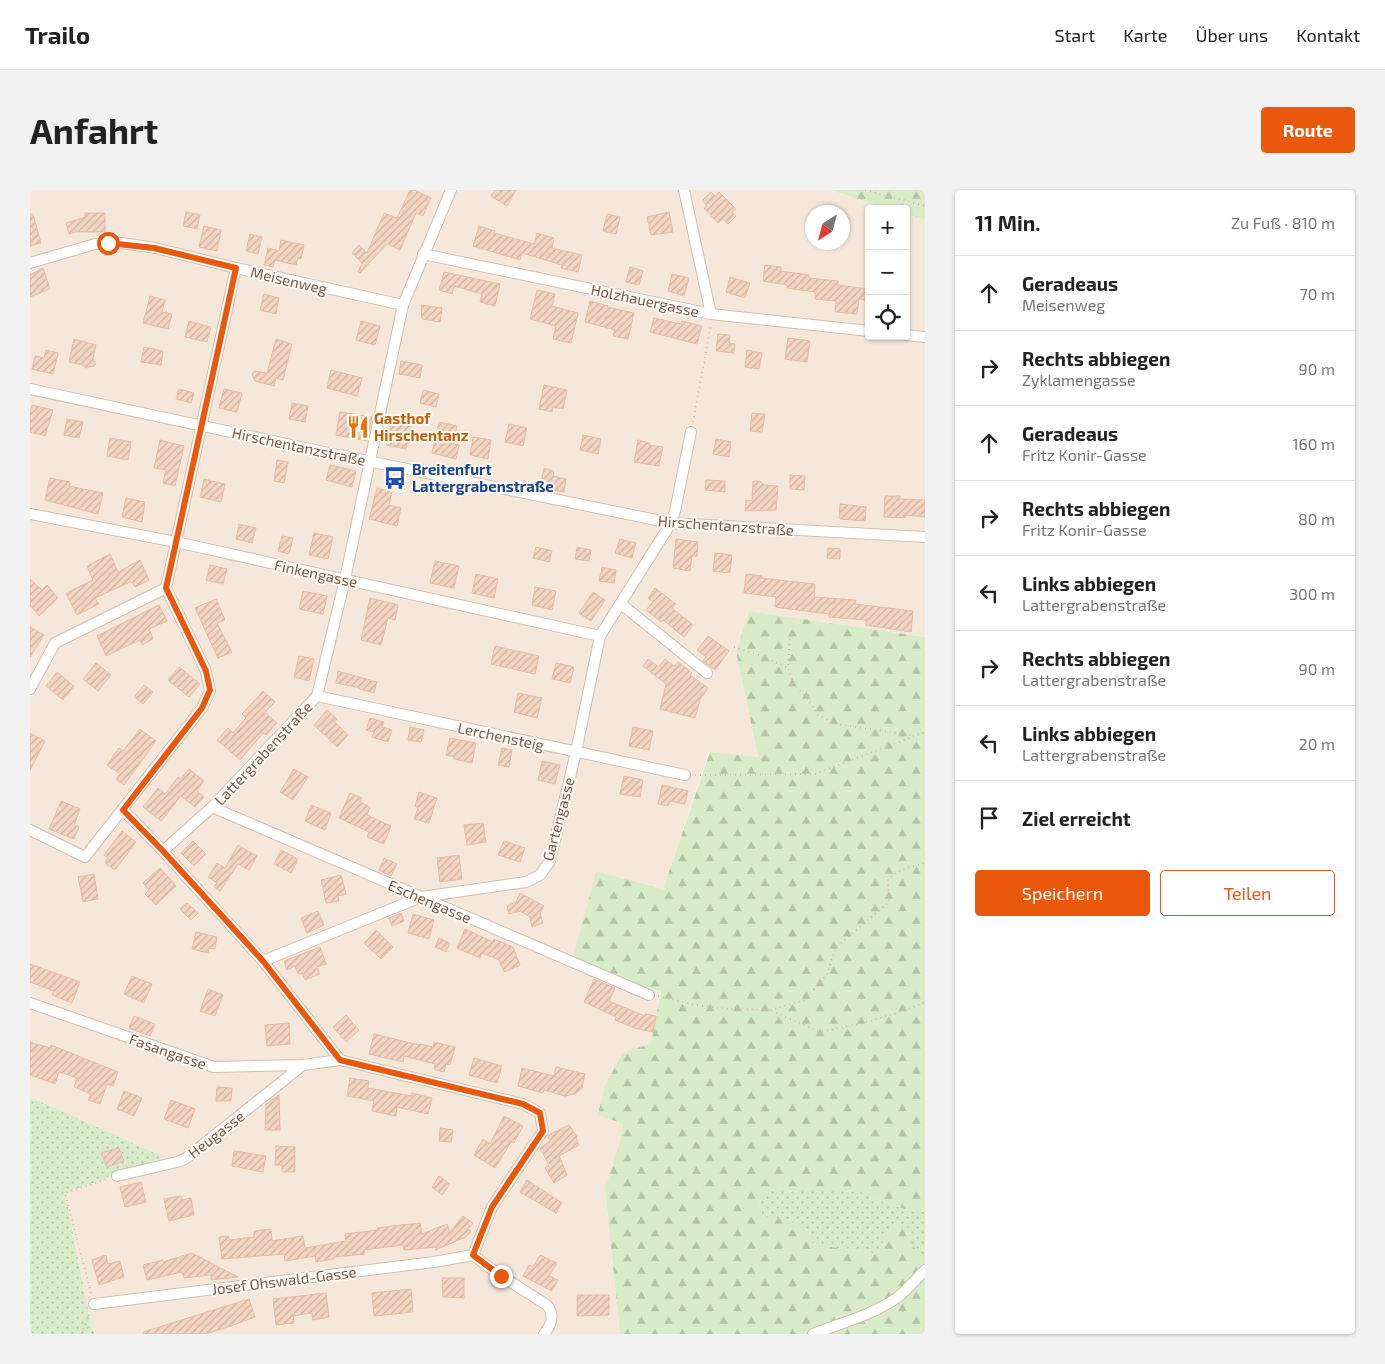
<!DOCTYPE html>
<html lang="de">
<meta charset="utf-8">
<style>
:root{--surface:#fff;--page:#f2f2f2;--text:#222;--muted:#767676;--line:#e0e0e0;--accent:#ea580c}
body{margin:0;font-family:"Exo 2",sans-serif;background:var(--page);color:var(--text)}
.controls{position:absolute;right:15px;top:15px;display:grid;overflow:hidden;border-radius:5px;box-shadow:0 1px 4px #0004}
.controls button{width:45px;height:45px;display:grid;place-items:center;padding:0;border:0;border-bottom:1px solid var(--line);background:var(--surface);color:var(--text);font:25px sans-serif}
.compass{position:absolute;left:775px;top:15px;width:45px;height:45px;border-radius:50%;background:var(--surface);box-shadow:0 1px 4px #0004;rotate:216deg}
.stop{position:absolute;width:15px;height:15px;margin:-11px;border:4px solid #ea580c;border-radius:50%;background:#fff}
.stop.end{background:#ea580c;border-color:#fff;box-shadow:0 1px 5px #0008}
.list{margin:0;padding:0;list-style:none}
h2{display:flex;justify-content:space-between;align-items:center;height:65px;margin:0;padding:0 20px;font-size:21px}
h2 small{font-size:16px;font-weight:400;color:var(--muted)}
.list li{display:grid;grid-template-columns:32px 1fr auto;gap:15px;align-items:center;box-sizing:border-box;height:75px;padding:0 20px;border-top:1px solid var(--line)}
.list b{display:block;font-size:19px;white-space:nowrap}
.list p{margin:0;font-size:16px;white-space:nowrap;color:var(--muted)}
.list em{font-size:16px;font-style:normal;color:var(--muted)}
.actions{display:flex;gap:10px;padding:15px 20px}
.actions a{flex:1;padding:11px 0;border:1px solid var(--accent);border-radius:5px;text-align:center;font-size:18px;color:var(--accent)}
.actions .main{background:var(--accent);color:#fff}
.icon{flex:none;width:28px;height:28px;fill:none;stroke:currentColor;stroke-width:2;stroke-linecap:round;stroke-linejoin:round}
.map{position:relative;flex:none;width:895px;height:1144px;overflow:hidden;border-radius:5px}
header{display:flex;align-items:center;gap:30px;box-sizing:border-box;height:70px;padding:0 25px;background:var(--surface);border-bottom:1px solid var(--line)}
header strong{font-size:24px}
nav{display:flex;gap:28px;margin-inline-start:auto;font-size:18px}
.intro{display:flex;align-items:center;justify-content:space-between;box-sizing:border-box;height:120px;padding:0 30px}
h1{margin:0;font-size:35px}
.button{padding:12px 22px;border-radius:5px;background:var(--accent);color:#fff;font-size:18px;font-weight:700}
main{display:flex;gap:30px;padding:0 30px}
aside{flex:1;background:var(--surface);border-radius:5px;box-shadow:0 1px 4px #0004}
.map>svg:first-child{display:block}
.residential{fill:#f5e8da;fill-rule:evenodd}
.grass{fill:url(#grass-dots)}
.forest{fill:url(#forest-firs)}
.building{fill:url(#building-hatch);stroke:#e6bba3}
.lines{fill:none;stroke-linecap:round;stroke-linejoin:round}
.minor-casing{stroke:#d1beb0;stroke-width:12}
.path{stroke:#d9b8a5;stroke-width:2;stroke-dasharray:1 4;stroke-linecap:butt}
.minor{stroke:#fff;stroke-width:10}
.route{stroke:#ea580c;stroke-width:6}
.labels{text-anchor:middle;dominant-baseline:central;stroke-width:4;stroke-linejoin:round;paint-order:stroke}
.street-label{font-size:15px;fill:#7a5c4d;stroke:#fffaf3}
.food-label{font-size:15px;font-weight:bold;fill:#c56008;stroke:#fffaf3;text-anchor:start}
.transit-label{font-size:15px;font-weight:bold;fill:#164399;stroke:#fffaf3;text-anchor:start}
</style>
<header>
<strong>Trailo</strong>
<nav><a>Start</a><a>Karte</a><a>Über uns</a><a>Kontakt</a></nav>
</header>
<div class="intro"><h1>Anfahrt</h1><a class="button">Route</a></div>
<main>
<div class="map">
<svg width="895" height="1144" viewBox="0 0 895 1144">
<defs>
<pattern id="grass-dots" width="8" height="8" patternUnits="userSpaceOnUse" patternTransform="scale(1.25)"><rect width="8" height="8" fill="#d8ecc9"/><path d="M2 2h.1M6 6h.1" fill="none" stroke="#b4c2a5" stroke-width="1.8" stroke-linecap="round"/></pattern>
<pattern id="forest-firs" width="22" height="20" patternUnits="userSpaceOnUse" patternTransform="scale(1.25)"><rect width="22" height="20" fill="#d8ecc9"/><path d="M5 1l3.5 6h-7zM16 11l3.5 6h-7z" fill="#b4c2a5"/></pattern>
<pattern id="building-hatch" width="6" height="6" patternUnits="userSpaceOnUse" patternTransform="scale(1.25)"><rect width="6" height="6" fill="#f3d5c3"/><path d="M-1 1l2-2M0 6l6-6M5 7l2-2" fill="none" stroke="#cab0a1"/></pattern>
</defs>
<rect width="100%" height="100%" fill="#fdf6ec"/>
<path class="residential" d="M0 0H800L859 19H839V146H876V24L895 30V447L719 421 706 461 728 568 679 562 633 699 566 681 544 768 603 794 631 800 621 853 568 925 593 934 590 951 575 998 590 1144H65L61 1135 35 1003 133 967 0 907ZM782 22H812V52H782Z"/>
<g class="grass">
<polygon points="0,907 134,967 35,1003 61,1135 65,1144 0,1144"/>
<polygon points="738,999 818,999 875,1019 895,1022 895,1072 865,1033 846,1064 783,1054 774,1036 733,1029 729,1013"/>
</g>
<g class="forest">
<polygon points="800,0 895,0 895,30 876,24 876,19 859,19"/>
<polygon points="719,421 895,447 895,1022 875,1019 818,999 738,999 729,1013 733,1029 741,1026 774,1036 783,1054 846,1064 865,1033 879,1038 879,1050 895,1072 895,1144 590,1144 575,998 590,951 593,934 568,925 574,898 592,864 621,853 631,801 603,794 543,768 566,681 633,699 680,562 728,567 706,461"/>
</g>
<g class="building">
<polygon points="380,0 385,0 401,8 393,26 386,23 370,60 357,54 330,83 328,82 332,73 322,63 329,55 337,63 354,23 367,28"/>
<polygon points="465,0 486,0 477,16 461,6"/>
<polygon points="681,2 685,6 689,2 706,19 702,22 706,26 698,34 693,29 688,33 674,18 677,15 672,11"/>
<polygon points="156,22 170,25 167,39 153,36"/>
<polygon points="639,22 643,42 621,45 617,27"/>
<polygon points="55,23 75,23 75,42 46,42 39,44 36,33 55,27"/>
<polygon points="0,24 3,24 11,53 0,56"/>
<polygon points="577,24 590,27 586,44 573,41"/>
<polygon points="174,36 191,40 187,61 169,57"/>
<polygon points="449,36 465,41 464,43 504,54 507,43 524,48 522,58 552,65 548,82 531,78 532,75 492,63 490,70 443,56"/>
<polygon points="220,44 232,47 228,64 216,61"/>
<polygon points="251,50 274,55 271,69 268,68 266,75 245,70 243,77 234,75 238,58 249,61"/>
<polygon points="735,75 751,77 751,81 779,85 779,88 808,91 808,95 839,99 839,111 829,109 827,124 805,122 806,111 785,109 785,102 757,98 757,95 733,91"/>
<polygon points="600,77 613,81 609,95 596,92"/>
<polygon points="13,78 20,99 0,107 0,85"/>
<polygon points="414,82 470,94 465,116 450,112 452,104 424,96 422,104 409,100"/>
<polygon points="642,84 659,88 654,106 638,101"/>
<polygon points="700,87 720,93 715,108 696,102"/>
<polygon points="507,100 525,104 522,116 548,123 541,153 523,149 526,136 500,129"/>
<polygon points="234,104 249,108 246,124 230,120"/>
<polygon points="120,106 135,110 132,122 142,124 138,139 113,133"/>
<polygon points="560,111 578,116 577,117 604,123 598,149 583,146 585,140 555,132"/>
<polygon points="391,115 412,118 410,132 392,129"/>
<polygon points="624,128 651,134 652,131 672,136 667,154 620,142"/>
<polygon points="159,131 181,137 177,152 155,147"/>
<polygon points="331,131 350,136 345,155 326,150"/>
<polygon points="688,144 700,145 699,153 705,154 704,163 686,161"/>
<polygon points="758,148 780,151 777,172 755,169"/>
<polygon points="44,149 66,155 63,168 66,174 64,176 55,178 53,175 39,172"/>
<polygon points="246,149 262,154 253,190 246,188 244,196 225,191 222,184 225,181 237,183"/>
<polygon points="114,157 133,161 131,175 111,172"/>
<polygon points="16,160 28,163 23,184 2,179 5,166 14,168"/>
<polygon points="717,160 732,163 729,179 715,177"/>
<polygon points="371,171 392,175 390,188 369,184"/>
<polygon points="301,180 332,188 327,206 297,198"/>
<polygon points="514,195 537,200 533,219 523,217 522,222 509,219"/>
<polygon points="149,199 164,203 161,213 146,209"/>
<polygon points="194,199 212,203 207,222 189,218"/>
<polygon points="393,200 409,204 406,217 390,213"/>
<polygon points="262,213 278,216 275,232 259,229"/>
<polygon points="2,215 23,220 15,246 0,242 0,224"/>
<polygon points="310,222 342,227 337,251 306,245"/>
<polygon points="722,223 735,224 732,242 720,241"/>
<polygon points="37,229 53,232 49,248 34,245"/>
<polygon points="362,230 382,235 376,259 356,255"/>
<polygon points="409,232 427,236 423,254 429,255 426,269 402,263"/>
<polygon points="479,234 497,238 493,256 475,252"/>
<polygon points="553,245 571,249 568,264 550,260"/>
<polygon points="443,247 461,250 458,269 440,265"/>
<polygon points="80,248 101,252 98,270 77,266"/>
<polygon points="686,249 701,252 699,267 683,264"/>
<polygon points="130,250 154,256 145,296 133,293 136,280 124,278"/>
<polygon points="608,250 620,253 619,255 633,257 629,276 604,272"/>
<polygon points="247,270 258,272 254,293 244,291"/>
<polygon points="300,275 326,281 322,297 296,290"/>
<polygon points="514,278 524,281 523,286 536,289 534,302 522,300 522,296 511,293"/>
<polygon points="760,285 775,286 774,300 760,299"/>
<polygon points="20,288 40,292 39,296 73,303 68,324 15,310"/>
<polygon points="174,289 195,294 191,312 170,307"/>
<polygon points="676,290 695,291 695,302 675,300"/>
<polygon points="723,291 730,291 734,295 748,296 746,320 715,321 716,310 722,311"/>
<polygon points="347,298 362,302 359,315 371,318 367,336 339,329"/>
<polygon points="855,306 870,306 870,309 895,310 895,327 876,325 875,328 854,327"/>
<polygon points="96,308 115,312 112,332 92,327"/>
<polygon points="810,314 836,317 835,331 809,329"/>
<polygon points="209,334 226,338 222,353 206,349"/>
<polygon points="284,343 303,347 298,369 279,365"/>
<polygon points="252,346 263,348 259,364 248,361"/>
<polygon points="590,349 606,353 602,368 585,363"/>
<polygon points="646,349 668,352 667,366 662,366 660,381 643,378"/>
<polygon points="506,357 522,361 519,372 503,368"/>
<polygon points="547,357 561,360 559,371 545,369"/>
<polygon points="798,358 810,359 810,369 797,368"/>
<polygon points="685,363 702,365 700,383 683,381"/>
<polygon points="80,364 88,382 110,370 119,390 105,397 102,391 65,408 69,414 47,425 36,403 63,390 57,376"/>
<polygon points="405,371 429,376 424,398 400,393"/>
<polygon points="180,375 197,379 193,394 176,390"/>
<polygon points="572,377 586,380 584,393 569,391"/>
<polygon points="446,384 468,389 464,408 442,403"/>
<polygon points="716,384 732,386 731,388 785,394 784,407 826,410 825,414 883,421 881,442 836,435 836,430 799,427 799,424 745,417 746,407 714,403"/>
<polygon points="0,389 12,400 17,395 28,408 9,426 0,415"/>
<polygon points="505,397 526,401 522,420 502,415"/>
<polygon points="625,398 646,414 642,418 663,435 654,447 633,430 631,432 616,420 623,412 618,408"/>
<polygon points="273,401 297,406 293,424 269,419"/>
<polygon points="563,402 575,410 561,431 549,423"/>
<polygon points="340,408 368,415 365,430 358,428 351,455 331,450"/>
<polygon points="186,409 195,430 187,433 202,462 188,468 165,418"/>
<polygon points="129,415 137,431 119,439 123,449 112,455 110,450 76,466 67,446"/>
<polygon points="0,437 14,445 0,467"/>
<polygon points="678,446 699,461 685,480 673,471 676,467 667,460"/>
<polygon points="465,456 509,466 505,484 461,474"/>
<polygon points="269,466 284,469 279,491 264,487"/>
<polygon points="618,469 629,477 635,469 644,476 648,472 662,483 660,485 678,498 670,510 665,528 630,519 636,494 613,476"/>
<polygon points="66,473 81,485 68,501 53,489"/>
<polygon points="526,473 544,477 540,493 522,489"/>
<polygon points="149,477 170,494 159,507 138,490"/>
<polygon points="308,481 347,492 344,503 330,499 330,498 306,493"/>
<polygon points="27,482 44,496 33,510 16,496"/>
<polygon points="114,495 123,502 113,514 104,507"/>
<polygon points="233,501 245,512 235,522 247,533 236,545 233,543 210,570 187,550 198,538 203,543 216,528 212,524"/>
<polygon points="488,503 512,508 507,528 484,522"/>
<polygon points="297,520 307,529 304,531 318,545 307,557 284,535"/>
<polygon points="340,528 354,532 352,537 362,540 358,552 342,547 344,542 336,540"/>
<polygon points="380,537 394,540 391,552 378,550"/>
<polygon points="603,537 623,541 619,560 599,556"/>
<polygon points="110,539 126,551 94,595 86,589 90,584 77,575 89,558 93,561"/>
<polygon points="0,543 15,551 0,580"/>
<polygon points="420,548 446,553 442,573 424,569 424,567 416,565"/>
<polygon points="472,558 482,560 479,577 468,575"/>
<polygon points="512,571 530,575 525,594 508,590"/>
<polygon points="159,579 174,591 167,601 174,607 165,617 151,606 131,631 113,617 128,598 135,604 148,587 151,589"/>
<polygon points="264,579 278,587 263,610 250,602"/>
<polygon points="594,586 613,590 610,607 590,604"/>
<polygon points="632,595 658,601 655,614 640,611 638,616 628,614"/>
<polygon points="389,602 407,608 399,633 384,629 388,618 385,616"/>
<polygon points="320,603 332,608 330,612 340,617 337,625 361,636 354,654 337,647 339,642 309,628"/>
<polygon points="31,611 50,619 44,635 49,637 44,649 19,639"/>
<polygon points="281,615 301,623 295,640 275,631"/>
<polygon points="453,633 456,652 437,655 434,635"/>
<polygon points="92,641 106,652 85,680 75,673 78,668 74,665"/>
<polygon points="163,651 176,664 164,676 151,663"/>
<polygon points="474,651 495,658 490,672 468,665"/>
<polygon points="208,655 227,666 219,680 208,674 190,701 184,697 187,693 178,687 187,673 195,678"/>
<polygon points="251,660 268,669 261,683 244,674"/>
<polygon points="429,665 432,689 410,692 407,668"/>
<polygon points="354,668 367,674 361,686 349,680"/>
<polygon points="130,678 146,696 126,715 115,704 119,700 113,693"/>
<polygon points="64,684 68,709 53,712 48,687"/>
<polygon points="311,685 316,704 308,706 309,711 296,713 291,690"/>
<polygon points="490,703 514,716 510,724 513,733 502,737 500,727 490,721 479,724 477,716 486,712"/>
<polygon points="157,713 168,723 161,730 150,719"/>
<polygon points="288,721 294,735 277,743 271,728"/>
<polygon points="371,723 374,731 362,736 359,728"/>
<polygon points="383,724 404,730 399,749 378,743"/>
<polygon points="435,739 463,752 464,749 483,757 490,775 474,782 469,770 452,763 450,768 427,758"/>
<polygon points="346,740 363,757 351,769 334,753"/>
<polygon points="166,742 187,747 185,759 179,758 178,763 162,759"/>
<polygon points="409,748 420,753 416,762 405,757"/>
<polygon points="290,757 296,774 287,777 290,784 275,790 272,783 268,784 265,776 257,780 254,771"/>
<polygon points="0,774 50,792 42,813 22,805 24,801 0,792"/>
<polygon points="102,786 122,794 114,813 94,804"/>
<polygon points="564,789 585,798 579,811 615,826 615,824 626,826 623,842 604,838 585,830 586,827 554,812"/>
<polygon points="178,799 193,805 185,826 170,821"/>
<polygon points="316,825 329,840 316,852 303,837"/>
<polygon points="104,826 125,834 120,846 99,838"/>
<polygon points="259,833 260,854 237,856 235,835"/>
<polygon points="344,844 389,855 390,854 403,857 404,852 425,857 420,875 416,874 414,882 404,879 405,874 374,866 373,872 339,864"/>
<polygon points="0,852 20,858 21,855 88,882 83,896 77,894 70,914 58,910 61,904 44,897 47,888 29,882 25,894 0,885"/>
<polygon points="444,868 472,876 467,893 439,885"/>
<polygon points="526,877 555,884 552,898 545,904 535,906 514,900 513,903 488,896 492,878 524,886"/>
<polygon points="320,888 339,891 338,898 381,906 382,903 402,908 398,924 367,917 366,926 342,921 344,911 317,906"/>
<polygon points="187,897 202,898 201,911 186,911"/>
<polygon points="94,901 112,908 104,926 87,919"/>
<polygon points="249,905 250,940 235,940 236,914"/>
<polygon points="141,910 165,919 158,938 134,929"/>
<polygon points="474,926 493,936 484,953 481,952 465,978 444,965 453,949 460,954"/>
<polygon points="539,935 547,947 546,948 549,955 529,966 537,985 524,993 515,978 519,975 510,958 520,951 518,947 519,945"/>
<polygon points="410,938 423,940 421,952 409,951"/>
<polygon points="246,956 265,957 265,982 252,982 252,975 245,975"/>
<polygon points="89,958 94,971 77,977 71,963"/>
<polygon points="204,961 236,966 233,982 202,976"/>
<polygon points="409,986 420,994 412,1005 402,997"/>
<polygon points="497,990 532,1013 526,1023 490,1002"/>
<polygon points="111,992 116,1012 95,1017 90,997"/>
<polygon points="151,1006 152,1010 161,1008 164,1025 139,1031 134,1009"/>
<polygon points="433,1026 443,1033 438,1039 441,1041 436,1047 405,1060 407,1057 374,1060 373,1055 334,1060 335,1064 304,1067 304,1069 286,1072 285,1066 255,1071 254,1064 192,1069 189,1047 199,1046 199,1050 224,1047 224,1041 241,1039 242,1051 273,1046 275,1058 316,1051 315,1044 348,1040 347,1038 371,1035 390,1033 392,1044 417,1034 420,1042"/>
<polygon points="162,1063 208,1087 181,1090 181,1085 154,1088 152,1082 117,1090 113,1075 133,1070 133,1072"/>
<polygon points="76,1065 78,1074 90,1071 94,1087 69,1095 62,1070"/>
<polygon points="510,1065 527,1073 519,1086 528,1090 522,1101 493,1086 499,1075 503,1077"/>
<polygon points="412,1088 434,1088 434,1108 413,1107"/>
<polygon points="381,1099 383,1122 344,1126 342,1103"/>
<polygon points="296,1103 299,1127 283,1130 282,1123 263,1126 264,1133 246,1135 243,1109"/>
<polygon points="547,1105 579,1105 579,1125 547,1126"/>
<polygon points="219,1109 225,1127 201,1136 175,1144 113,1144 113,1142"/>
</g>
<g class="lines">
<defs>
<g id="minor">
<polyline points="654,0 681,124"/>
<polyline points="393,64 681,124 839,141"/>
<polyline points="0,73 65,54 92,53 125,58 206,78 373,115"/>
<polyline points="876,145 895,147"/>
<polyline points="0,199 294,262 641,333 895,347"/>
<polyline points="0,324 146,352 570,446"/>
<polyline points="591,414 677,483"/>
<polyline points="0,499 25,453 136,398"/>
<polyline points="287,506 655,585"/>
<polyline points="182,617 619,805"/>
<path d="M93 620 133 661 233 771 310 870 493 914 510 923 513 941 462 1017 443 1065 471 1086 517 1115C525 1125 522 1134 514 1144"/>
<polyline points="0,640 55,667 172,518 180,501 176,481 136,398 206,78"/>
<polyline points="133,661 182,617 287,506 315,389 373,115 421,0"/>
<polyline points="233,771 391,707 496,692 510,685 520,671 546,562 570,446 641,333 645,321 661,242"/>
<polyline points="0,813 184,877 273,875 310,870"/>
<polyline points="87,986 147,972 155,969 273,875"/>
<polyline points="64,1114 404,1072 443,1065"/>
<path d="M783 1144C811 1133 843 1125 868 1107 878 1099 886 1089 895 1080"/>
</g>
</defs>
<use href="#minor" class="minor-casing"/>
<g class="path">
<polyline points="835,0 895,16"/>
<polyline points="663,232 681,134"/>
<polyline points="760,444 758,478 764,494 779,510 788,525 806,534 882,545"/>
<polyline points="704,457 732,466 758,478"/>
<polyline points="665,585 785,584 895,542"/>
<polyline points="628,806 665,815 697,819 740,820 790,842 833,833 874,821 895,812"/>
<polyline points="740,820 775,810 797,784 806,757 859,712 858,689 873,679 895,673"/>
<polyline points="61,1103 35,1003 77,989"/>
<polyline points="51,1144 60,1123"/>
</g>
<use href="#minor" class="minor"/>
</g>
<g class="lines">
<polyline class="route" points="78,53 124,58 206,78 136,398 176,481 180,500 172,518 93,620 133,661 233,771 310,870 493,914 510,923 513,941 462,1017 443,1065 471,1086"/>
</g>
<defs>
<symbol id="restaurant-bare" viewBox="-9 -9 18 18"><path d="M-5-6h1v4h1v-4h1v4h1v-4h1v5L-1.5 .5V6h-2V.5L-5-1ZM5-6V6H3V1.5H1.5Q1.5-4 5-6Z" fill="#e8710a" stroke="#fffaf3" stroke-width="2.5" paint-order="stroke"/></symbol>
<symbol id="bus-bare" viewBox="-9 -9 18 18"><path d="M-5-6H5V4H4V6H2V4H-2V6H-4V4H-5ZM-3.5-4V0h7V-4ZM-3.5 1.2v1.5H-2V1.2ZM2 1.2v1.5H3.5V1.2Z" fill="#1a4fb4" stroke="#fffaf3" stroke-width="2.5" paint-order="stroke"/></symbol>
</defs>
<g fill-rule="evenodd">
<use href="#restaurant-bare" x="312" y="221" width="32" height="32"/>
<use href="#bus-bare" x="349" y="272" width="32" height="32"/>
</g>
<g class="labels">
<g class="street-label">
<text transform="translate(259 90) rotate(13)">Meisenweg</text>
<text transform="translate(615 110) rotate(12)">Holzhauergasse</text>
<text transform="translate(269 256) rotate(12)">Hirschentanzstraße</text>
<text transform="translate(696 335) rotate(4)">Hirschentanzstraße</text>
<text transform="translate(286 383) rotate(12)">Finkengasse</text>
<text transform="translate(471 546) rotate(12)">Lerchensteig</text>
<text transform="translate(233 563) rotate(-47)">Lattergrabenstraße</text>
<text transform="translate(528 629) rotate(-75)">Gartengasse</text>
<text transform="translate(400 711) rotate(23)">Eschengasse</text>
<text transform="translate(138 861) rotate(19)">Fasangasse</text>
<text transform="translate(186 944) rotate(-38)">Heugasse</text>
<text transform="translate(254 1090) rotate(-7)">Josef Ohswald-Gasse</text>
</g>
<g class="food-label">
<text x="344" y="228">Gasthof<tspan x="344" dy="17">Hirschentanz</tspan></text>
</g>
<g class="transit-label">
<text x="382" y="279">Breitenfurt<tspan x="382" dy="17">Lattergrabenstraße</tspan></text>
</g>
</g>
</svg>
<div class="controls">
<button>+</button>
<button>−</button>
<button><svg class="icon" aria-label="locate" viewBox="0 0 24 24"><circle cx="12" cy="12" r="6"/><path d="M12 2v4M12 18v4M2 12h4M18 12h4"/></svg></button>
</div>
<svg class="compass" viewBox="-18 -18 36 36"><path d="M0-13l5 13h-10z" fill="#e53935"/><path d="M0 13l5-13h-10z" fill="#767676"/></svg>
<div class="stop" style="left:78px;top:53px"></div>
<div class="stop end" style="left:471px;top:1086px"></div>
</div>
<aside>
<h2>11 Min.<small>Zu Fuß · 810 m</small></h2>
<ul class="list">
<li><svg class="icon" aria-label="ahead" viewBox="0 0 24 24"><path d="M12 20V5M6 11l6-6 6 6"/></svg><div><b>Geradeaus</b><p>Meisenweg</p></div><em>70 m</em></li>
<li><svg class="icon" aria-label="right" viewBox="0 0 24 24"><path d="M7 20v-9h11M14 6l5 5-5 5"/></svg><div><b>Rechts abbiegen</b><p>Zyklamengasse</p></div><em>90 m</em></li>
<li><svg class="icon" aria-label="ahead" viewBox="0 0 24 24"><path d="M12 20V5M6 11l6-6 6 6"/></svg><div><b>Geradeaus</b><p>Fritz Konir-Gasse</p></div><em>160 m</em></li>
<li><svg class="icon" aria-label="right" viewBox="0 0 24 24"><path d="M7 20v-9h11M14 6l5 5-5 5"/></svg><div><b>Rechts abbiegen</b><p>Fritz Konir-Gasse</p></div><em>80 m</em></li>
<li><svg class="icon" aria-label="left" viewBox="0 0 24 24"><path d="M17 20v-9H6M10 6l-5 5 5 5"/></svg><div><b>Links abbiegen</b><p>Lattergrabenstraße</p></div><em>300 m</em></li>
<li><svg class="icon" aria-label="right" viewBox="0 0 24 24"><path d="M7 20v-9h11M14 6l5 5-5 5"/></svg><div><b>Rechts abbiegen</b><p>Lattergrabenstraße</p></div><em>90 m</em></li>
<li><svg class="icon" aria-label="left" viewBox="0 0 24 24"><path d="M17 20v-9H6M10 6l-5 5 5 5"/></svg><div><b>Links abbiegen</b><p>Lattergrabenstraße</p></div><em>20 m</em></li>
<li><svg class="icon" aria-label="arrive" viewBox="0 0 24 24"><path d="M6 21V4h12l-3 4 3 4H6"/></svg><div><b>Ziel erreicht</b></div></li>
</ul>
<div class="actions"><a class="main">Speichern</a><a>Teilen</a></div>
</aside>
</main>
